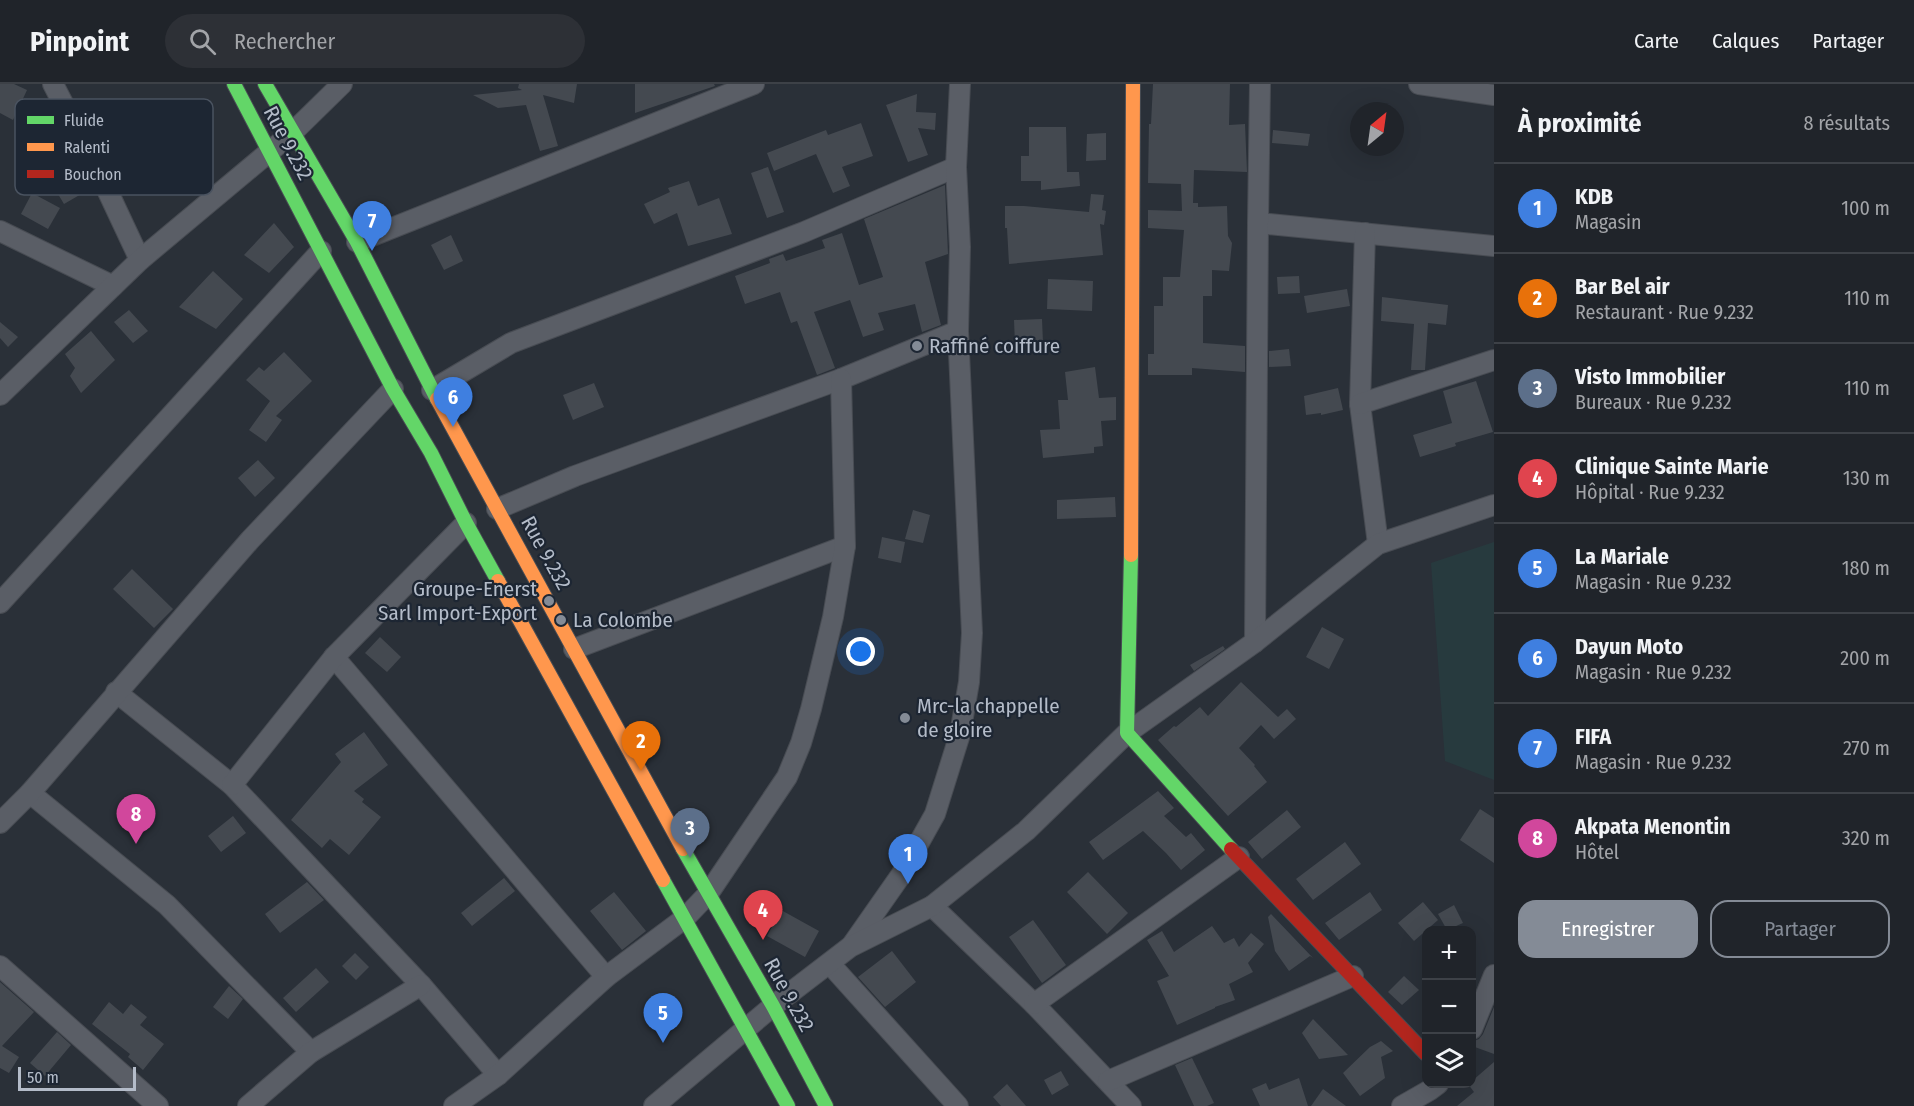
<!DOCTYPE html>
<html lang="fr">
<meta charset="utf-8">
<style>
:root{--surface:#20242a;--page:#2d3036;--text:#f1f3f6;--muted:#a2a4a8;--line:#3d4147;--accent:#848b96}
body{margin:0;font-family:"Fira Sans Condensed",sans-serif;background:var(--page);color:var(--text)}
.controls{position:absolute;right:18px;bottom:18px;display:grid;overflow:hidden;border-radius:12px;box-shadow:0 6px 24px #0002}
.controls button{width:54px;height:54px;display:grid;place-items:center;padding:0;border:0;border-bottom:2px solid var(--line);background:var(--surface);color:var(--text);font:30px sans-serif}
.compass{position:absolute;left:1350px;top:18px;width:54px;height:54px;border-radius:50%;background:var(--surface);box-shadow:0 6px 24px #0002;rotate:29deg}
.scale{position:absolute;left:18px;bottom:15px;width:118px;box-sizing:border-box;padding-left:6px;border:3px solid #b4bcc9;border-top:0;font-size:16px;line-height:21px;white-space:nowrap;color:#b4bcc9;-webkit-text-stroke:4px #1d2633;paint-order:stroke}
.you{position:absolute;left:861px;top:568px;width:21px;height:21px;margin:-15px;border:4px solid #fff;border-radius:50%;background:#1a73e8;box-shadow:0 0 0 9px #1a73e833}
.badge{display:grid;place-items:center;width:39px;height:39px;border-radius:50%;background:var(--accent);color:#fff;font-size:20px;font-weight:700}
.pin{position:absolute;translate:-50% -50px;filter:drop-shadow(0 2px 3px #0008)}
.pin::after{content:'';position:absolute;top:32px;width:21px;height:18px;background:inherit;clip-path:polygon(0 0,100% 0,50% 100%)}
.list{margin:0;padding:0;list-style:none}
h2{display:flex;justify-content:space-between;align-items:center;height:78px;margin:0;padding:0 24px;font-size:26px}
h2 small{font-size:20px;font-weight:400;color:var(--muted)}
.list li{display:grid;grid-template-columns:39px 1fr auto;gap:18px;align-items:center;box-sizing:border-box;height:90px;padding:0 24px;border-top:2px solid var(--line)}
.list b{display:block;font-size:22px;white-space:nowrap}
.list p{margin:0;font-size:20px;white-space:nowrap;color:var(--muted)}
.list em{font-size:20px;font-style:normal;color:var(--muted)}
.actions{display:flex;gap:12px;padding:18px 24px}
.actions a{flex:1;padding:14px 0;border:2px solid var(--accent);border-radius:18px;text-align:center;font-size:21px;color:var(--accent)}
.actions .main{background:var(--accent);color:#fff}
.icon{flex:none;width:33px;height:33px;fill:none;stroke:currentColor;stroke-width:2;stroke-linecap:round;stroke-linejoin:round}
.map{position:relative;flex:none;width:1494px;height:1022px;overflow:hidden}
header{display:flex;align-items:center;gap:36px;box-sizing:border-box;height:84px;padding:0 30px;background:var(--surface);border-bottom:2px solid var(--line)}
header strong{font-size:28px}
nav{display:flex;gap:33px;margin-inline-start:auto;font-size:21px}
.search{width:420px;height:54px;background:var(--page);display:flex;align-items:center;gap:15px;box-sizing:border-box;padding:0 21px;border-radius:33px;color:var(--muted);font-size:22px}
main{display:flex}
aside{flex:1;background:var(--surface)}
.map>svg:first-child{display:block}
.green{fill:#273a3e}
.building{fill:#444950}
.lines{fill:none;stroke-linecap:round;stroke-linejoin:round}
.street-casing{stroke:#484c53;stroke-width:22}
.fast-casing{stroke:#484c53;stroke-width:16}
.slow-casing{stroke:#484c53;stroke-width:16}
.jam-casing{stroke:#484c53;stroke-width:16}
.street{stroke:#5a5e66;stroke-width:20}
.fast{stroke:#63d668;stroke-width:14}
.slow{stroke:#ff974d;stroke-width:14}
.jam{stroke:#b3261e;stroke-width:14}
.poi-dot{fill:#848b96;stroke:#1d2633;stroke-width:2}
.labels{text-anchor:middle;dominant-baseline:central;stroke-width:4.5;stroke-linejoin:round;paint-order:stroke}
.street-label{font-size:21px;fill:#b4bcc9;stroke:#1d2633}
.poi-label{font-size:21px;fill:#b4bcc9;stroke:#1d2633;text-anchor:start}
.key{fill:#1d2633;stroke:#4a5360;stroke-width:1.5}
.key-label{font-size:16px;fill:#b4bcc9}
</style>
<header>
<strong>Pinpoint</strong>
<div class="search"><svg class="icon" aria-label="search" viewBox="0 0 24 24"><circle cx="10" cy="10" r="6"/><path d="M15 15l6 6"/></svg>Rechercher</div>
<nav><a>Carte</a><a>Calques</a><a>Partager</a></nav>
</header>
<main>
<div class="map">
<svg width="1494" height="1022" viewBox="0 0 1494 1022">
<rect width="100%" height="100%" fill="#2a3038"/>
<polygon class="green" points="1494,458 1494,696 1445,677 1431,479"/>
<g class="building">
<polygon points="0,0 14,0 27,6 13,36 0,29"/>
<polygon points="519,0 577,0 574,19 543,11 558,62 540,67 526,21 498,24 473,11 522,6 518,4"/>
<polygon points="635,0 714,0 715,2 635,29"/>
<polygon points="1153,0 1230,0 1229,41 1245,40 1247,88 1194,86 1193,119 1198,119 1198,123 1227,122 1228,152 1232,159 1229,187 1212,186 1212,212 1203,212 1203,259 1245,262 1245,288 1192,284 1192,291 1148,291 1148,270 1154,270 1154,222 1163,222 1163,193 1180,193 1184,146 1148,144 1148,126 1182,127 1181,100 1148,99 1149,40 1151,40"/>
<polygon points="917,10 916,28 936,29 935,46 918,44 928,71 908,78 886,21"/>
<polygon points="861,39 873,72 842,83 850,102 833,109 816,70 774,87 767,69 826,46 828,51"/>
<polygon points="1029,43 1066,43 1067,88 1079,88 1080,102 1041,106 1041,97 1021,97 1021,72 1029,72"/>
<polygon points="1273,46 1310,50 1308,62 1272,59"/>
<polygon points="1106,49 1106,76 1086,77 1087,50"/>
<polygon points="768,83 784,128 767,134 751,89"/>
<polygon points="68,84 83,109 64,120 49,95"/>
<polygon points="689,97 698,122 719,114 732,150 688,162 677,129 654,140 644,120 670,108 668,104"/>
<polygon points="945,101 948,170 925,178 941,241 922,248 915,220 878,229 884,246 863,253 850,216 814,228 835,284 817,291 797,237 791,239 780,208 745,220 735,192 770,179 769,175 783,170 786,177 825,164 822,156 842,149 859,201 883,193 864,135"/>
<polygon points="32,109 60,124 48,145 21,130"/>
<polygon points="1091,110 1104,111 1102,126 1106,127 1104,141 1100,140 1103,171 1009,180 1007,144 1005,144 1005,122 1024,122 1089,128"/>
<polygon points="274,139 294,163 269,189 244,171"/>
<polygon points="451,151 463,177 444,186 431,161"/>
<polygon points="213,187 243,215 216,245 179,223"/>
<polygon points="1299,192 1300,209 1278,210 1277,193"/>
<polygon points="1048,195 1093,197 1092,227 1047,225"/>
<polygon points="1347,205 1350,222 1307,229 1304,212"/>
<polygon points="1382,213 1448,221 1446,241 1428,239 1425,286 1411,286 1414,240 1381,237"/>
<polygon points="129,226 148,247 133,259 114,238"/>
<polygon points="1042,235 1043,259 1015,260 1014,236"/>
<polygon points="0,238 18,253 8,263 0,254"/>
<polygon points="91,247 115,276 81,309 70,292 75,284 65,270"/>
<polygon points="1289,265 1291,282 1269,283 1269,267"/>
<polygon points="284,268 312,297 276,332 282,336 266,358 249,346 270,317 246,296 259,283 264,287"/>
<polygon points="1095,283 1099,314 1116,313 1116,336 1101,337 1103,362 1094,363 1094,369 1043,374 1040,346 1060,345 1058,316 1068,316 1065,288"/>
<polygon points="1476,297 1493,348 1455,359 1456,362 1420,373 1413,351 1452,339 1443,307"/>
<polygon points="594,299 604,323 573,336 563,311"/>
<polygon points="1338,304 1343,326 1321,331 1321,329 1306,331 1304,312"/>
<polygon points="258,376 275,394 255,413 238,394"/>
<polygon points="1115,413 1116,433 1057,435 1057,416"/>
<polygon points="913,426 930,431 923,459 905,455"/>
<polygon points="882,453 905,458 901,479 878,474"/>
<polygon points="132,485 173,525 154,544 113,505"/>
<polygon points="1322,543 1344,555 1329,585 1306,573"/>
<polygon points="380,553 401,573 387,588 365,569"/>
<polygon points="1223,562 1225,565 1194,587 1190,581"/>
<polygon points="1241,598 1278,633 1287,625 1296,635 1274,655 1261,641 1239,664 1255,681 1254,682 1267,698 1228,732 1158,656 1174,642 1176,643 1200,623 1208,632"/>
<polygon points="364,648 388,681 354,707 364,715 362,718 381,733 349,771 330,755 322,764 291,736 341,678 335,670"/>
<polygon points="1158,707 1174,724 1164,732 1186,753 1191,749 1205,766 1181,786 1166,769 1143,747 1103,776 1089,758"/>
<polygon points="1480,725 1494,734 1494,779 1460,756"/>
<polygon points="1287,726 1301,743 1262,775 1248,758"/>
<polygon points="233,732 246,749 221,768 208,752"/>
<polygon points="1345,758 1361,780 1313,816 1296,795"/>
<polygon points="1088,788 1128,829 1107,850 1067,808"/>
<polygon points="504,794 515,807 472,842 461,829"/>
<polygon points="307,798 324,816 280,849 265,830"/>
<polygon points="614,808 646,847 622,866 590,827"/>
<polygon points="1370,808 1382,826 1339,856 1325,839"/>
<polygon points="1423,818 1438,836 1414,857 1398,839"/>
<polygon points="1454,821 1463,839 1447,846 1438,830"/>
<polygon points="781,826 819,847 805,873 767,852"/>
<polygon points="1271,830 1313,874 1310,872 1289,887 1275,867 1268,833"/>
<polygon points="1033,836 1066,881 1042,899 1009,853"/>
<polygon points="1212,842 1224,859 1234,854 1239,863 1251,849 1264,860 1248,879 1253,888 1229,900 1235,916 1215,923 1215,924 1177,941 1157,897 1169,892 1147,856 1162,847 1174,868"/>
<polygon points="892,867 916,898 885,923 858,893"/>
<polygon points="355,869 369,883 356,896 342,882"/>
<polygon points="316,884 329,898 296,928 283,914"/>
<polygon points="1404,892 1419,906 1402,921 1388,908"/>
<polygon points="0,898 34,928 2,962 19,973 9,989 0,984"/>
<polygon points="229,902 243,915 228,935 213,923"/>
<polygon points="109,918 123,930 131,920 147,933 140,941 164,960 143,986 128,973 130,970 92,940"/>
<polygon points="1494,923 1494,970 1472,962 1474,957 1479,955 1483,950"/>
<polygon points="1313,935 1348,971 1319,975 1302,949"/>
<polygon points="57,948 71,961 45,992 30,979"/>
<polygon points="1381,957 1393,967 1381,973 1385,994 1360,1012 1343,989 1370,963"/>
<polygon points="1192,974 1214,1019 1207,1022 1194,1022 1175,981"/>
<polygon points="1494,978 1494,1022 1457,1022 1474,1008 1468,1000 1472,999 1472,997"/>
<polygon points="1061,987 1069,1001 1052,1011 1044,996"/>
<polygon points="1299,994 1308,1022 1260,1022 1252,1005 1266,999 1269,1006"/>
<polygon points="1007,1000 1026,1022 1001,1022 993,1013"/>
<polygon points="1323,1005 1346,1022 1311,1022"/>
</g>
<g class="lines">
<defs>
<g id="street">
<polyline points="53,0 102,95 140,176"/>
<polyline points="1419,0 1494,11"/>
<polyline points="1258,139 1494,162"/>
<polyline points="0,147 113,202"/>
<polyline points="1365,149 1360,320 1378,460"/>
<polyline points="357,158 754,0"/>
<polyline points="432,306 511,259 804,148 956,83"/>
<polyline points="0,311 140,176 293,48 342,0"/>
<polyline points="1360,320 1494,276"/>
<polyline points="497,425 575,392 841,295 958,247"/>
<polyline points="0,519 321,167"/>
<polyline points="1255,558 1258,139 1260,0"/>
<polyline points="574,565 845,462"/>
<polyline points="334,573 606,893"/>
<polyline points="116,608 232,701 421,901 498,991"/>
<polyline points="232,701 334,573 466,439"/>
<polyline points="30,709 167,821 311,968"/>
<polyline points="0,739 30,709 250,456 393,305"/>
<polyline points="932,822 1034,920 1131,1022"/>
<polyline points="852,861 901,791 935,730 960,650 969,598 972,549 958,247 960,163 956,83 960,0"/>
<polyline points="830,880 958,1022"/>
<polyline points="0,882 158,1022"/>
<polyline points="1034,920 1239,773"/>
<polyline points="1472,945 1494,891"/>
<polyline points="1108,997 1353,892"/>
<polyline points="248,1022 311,968 421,901"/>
<polyline points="454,1022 498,991 606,893 685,834 708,810 787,693 801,659 811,625 833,533 845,462 841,295"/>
<polyline points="654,1022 773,922 850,863 932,822 1026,747 1127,649 1255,558 1378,460 1494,421"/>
<polyline points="1402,1022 1430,1006 1438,1000"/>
</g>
<g id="fast">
<polyline points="234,0 393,305 431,369 466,439 498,497"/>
<polyline points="265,0 357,158 437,315"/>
<polyline points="1131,471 1127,649 1231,765"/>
<polyline points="683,765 773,922 826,1022"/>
<polyline points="663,796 788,1022"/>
</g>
<g id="slow">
<polyline points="437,315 683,765"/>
<polyline points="1131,471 1133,0"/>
<polyline points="498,497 663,796"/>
</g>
<polyline id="jam" points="1231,765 1426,970"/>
</defs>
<use href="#street" class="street-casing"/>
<use href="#fast" class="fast-casing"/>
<use href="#slow" class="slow-casing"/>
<use href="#jam" class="jam-casing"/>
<use href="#street" class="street"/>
<use href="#fast" class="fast"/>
<use href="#slow" class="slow"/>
<use href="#jam" class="jam"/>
</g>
<g class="poi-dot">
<circle cx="917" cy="262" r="6"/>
<circle cx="549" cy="517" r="6"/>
<circle cx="561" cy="536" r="6"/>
<circle cx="905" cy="634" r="6"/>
</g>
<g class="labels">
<g class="street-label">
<text transform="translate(288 59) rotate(62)">Rue 9.232</text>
<text transform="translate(546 469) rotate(61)">Rue 9.232</text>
<text transform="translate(789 911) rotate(61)">Rue 9.232</text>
</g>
<g class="poi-label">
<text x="929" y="262">Raffiné coiffure</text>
<text x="537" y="505" text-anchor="end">Groupe-Enerst<tspan x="537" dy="24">Sarl Import-Export</tspan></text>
<text x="573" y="536">La Colombe</text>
<text x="917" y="622">Mrc-la chappelle<tspan x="917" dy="24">de gloire</tspan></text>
</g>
</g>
<rect x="15" y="15" width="198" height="96" rx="9" class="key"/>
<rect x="27" y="32" width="27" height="8" fill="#63d668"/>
<rect x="27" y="59" width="27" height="8" fill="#ff974d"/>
<rect x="27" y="86" width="27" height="8" fill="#b3261e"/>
<g class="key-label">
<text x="64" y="42">Fluide</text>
<text x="64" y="69">Ralenti</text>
<text x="64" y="96">Bouchon</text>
</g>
</svg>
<div class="controls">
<button>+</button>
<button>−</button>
<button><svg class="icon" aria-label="layers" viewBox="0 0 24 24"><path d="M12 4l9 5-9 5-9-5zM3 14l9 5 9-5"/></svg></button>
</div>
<svg class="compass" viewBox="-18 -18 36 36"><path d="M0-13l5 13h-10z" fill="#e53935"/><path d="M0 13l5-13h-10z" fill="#a2a4a8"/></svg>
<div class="scale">50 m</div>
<div class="you"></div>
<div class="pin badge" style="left:908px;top:800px;background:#3f7fe0">1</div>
<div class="pin badge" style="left:641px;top:687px;background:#e8710a">2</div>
<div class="pin badge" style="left:690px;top:774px;background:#5c6f8a">3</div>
<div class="pin badge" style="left:763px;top:856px;background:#e0444e">4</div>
<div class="pin badge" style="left:663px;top:959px;background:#3f7fe0">5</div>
<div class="pin badge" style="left:453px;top:343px;background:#3f7fe0">6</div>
<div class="pin badge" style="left:372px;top:167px;background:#3f7fe0">7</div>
<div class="pin badge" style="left:136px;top:760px;background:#d1479c">8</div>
</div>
<aside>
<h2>À proximité<small>8 résultats</small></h2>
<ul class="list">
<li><span class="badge" style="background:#3f7fe0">1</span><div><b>KDB</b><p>Magasin</p></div><em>100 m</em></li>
<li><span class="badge" style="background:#e8710a">2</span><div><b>Bar Bel air</b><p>Restaurant · Rue 9.232</p></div><em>110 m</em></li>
<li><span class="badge" style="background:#5c6f8a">3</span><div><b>Visto Immobilier</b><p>Bureaux · Rue 9.232</p></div><em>110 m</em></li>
<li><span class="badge" style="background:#e0444e">4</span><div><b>Clinique Sainte Marie</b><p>Hôpital · Rue 9.232</p></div><em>130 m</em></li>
<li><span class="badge" style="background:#3f7fe0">5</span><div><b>La Mariale</b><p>Magasin · Rue 9.232</p></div><em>180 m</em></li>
<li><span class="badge" style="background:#3f7fe0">6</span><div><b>Dayun Moto</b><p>Magasin · Rue 9.232</p></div><em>200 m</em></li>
<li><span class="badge" style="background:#3f7fe0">7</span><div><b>FIFA</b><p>Magasin · Rue 9.232</p></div><em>270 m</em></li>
<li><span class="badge" style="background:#d1479c">8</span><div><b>Akpata Menontin</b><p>Hôtel</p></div><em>320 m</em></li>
</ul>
<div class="actions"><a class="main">Enregistrer</a><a>Partager</a></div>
</aside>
</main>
